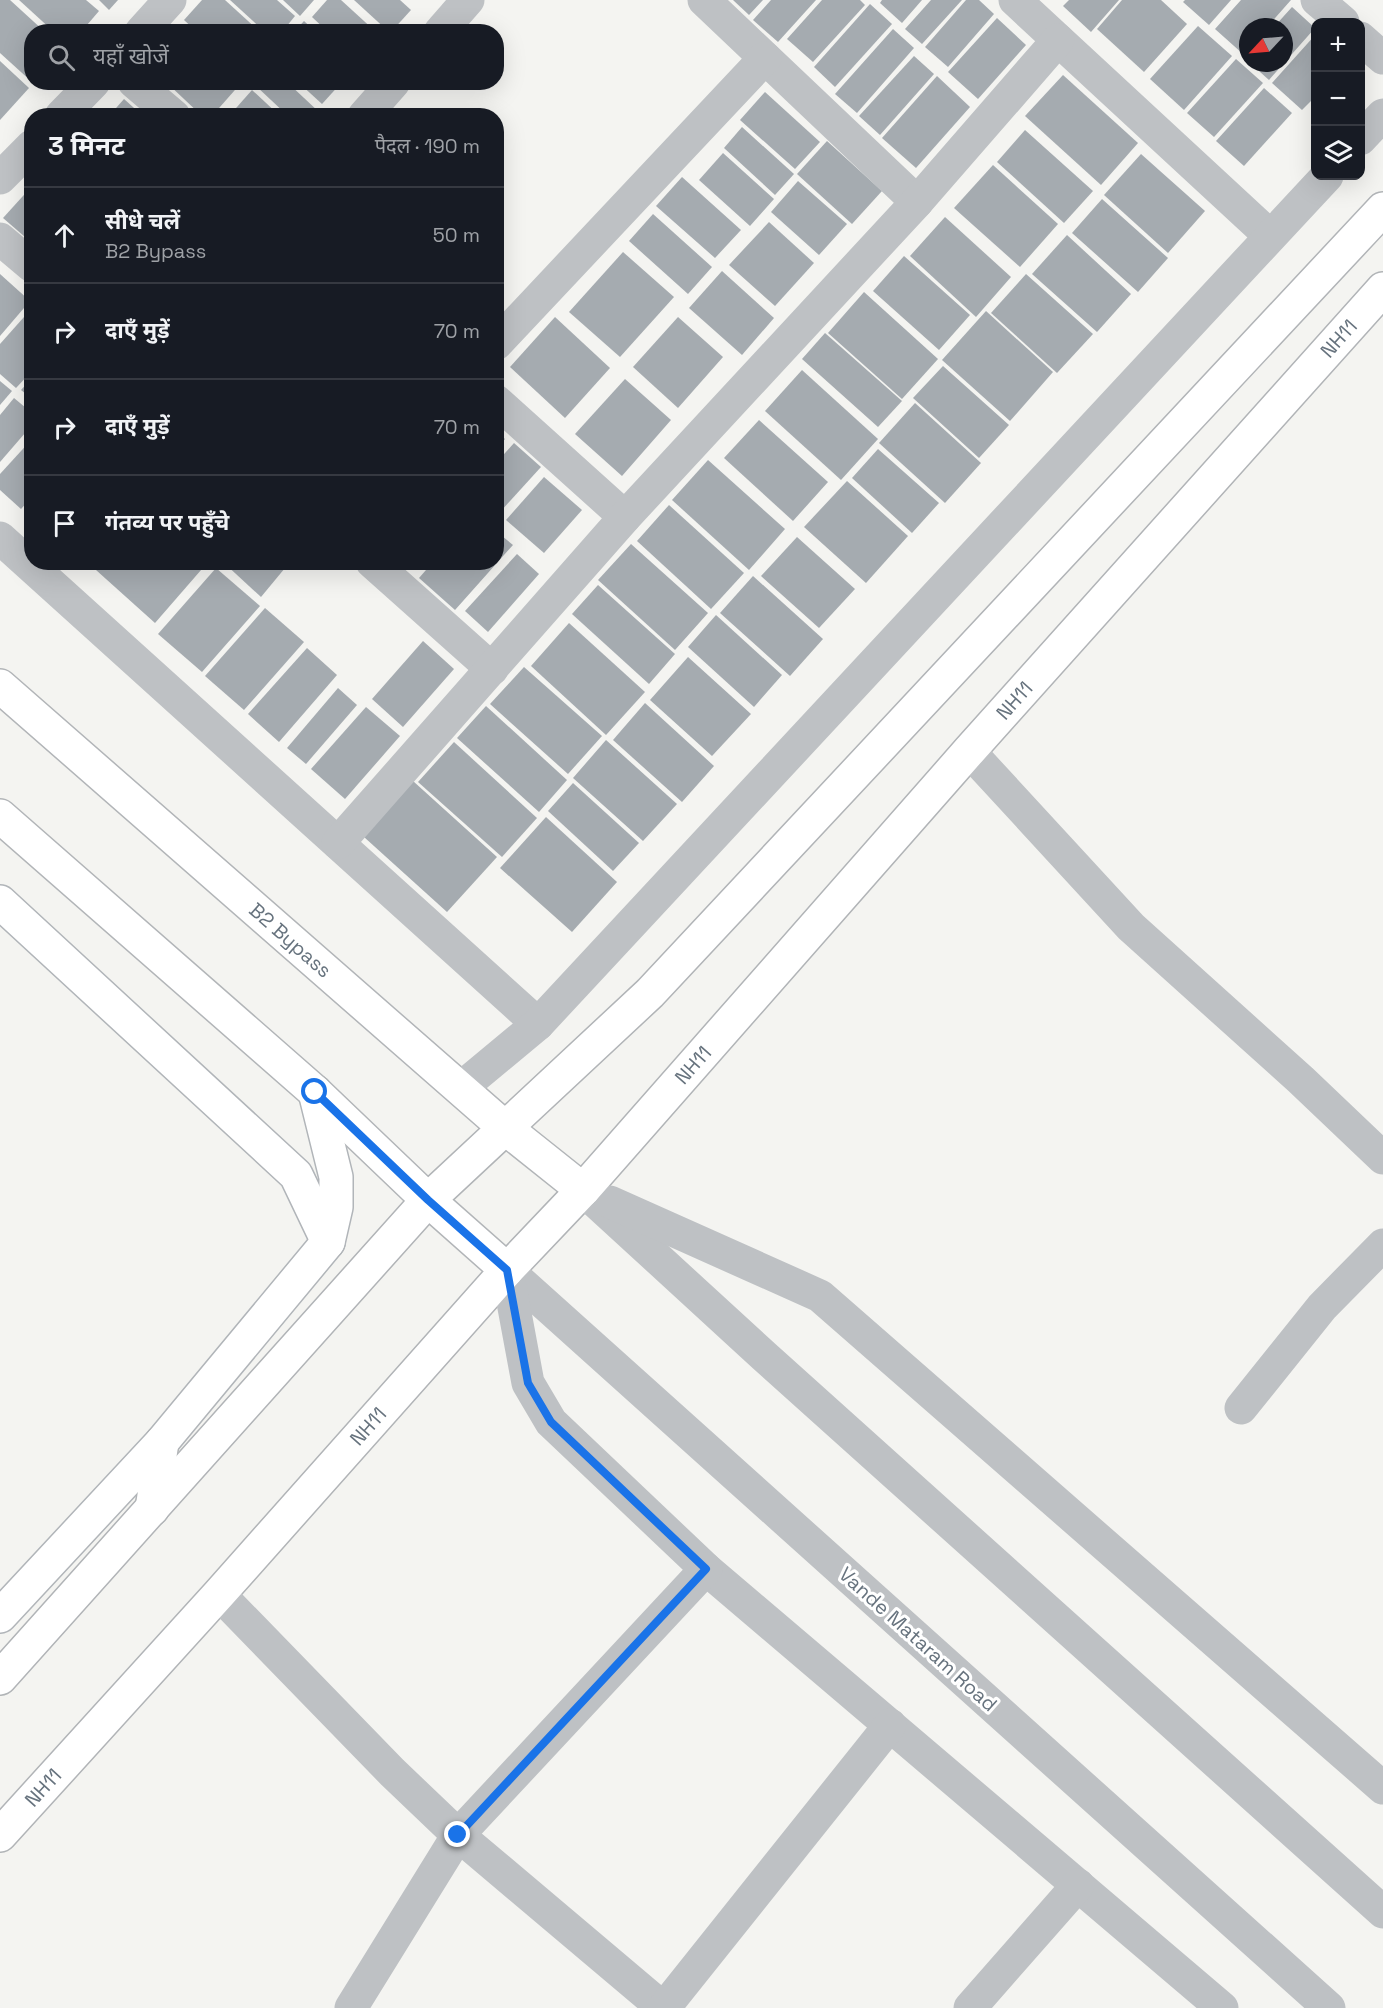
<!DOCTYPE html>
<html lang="hi">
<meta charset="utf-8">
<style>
:root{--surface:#171b24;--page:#20242c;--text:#f1f3f6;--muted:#9ea1a6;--line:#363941}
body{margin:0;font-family:"Space Grotesk","Noto Sans Devanagari",sans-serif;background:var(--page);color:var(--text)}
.controls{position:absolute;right:18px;top:18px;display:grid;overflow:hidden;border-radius:12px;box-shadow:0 6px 24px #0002}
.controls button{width:54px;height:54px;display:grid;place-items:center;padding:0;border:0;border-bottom:2px solid var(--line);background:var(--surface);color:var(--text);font:30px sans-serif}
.compass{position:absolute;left:1239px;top:18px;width:54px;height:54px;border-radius:50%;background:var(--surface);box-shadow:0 6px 24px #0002;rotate:244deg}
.stop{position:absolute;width:18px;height:18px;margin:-14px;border:4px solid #1a73e8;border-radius:50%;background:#fff}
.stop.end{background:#1a73e8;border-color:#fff;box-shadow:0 2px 6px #0008}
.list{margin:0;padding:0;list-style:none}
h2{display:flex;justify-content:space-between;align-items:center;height:78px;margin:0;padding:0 24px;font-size:26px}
h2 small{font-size:20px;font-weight:400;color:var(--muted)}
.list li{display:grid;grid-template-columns:39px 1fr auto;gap:18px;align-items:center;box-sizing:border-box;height:96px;padding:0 24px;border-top:2px solid var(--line)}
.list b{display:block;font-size:22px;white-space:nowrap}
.list p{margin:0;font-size:20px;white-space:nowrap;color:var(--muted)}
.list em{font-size:20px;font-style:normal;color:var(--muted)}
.icon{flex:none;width:33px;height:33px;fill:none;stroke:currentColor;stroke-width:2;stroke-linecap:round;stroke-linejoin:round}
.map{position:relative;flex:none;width:1383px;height:2008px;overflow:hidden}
.search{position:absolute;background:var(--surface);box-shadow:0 6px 24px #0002;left:24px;top:24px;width:480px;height:66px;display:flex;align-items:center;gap:15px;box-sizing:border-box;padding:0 21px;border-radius:24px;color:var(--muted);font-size:22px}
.panel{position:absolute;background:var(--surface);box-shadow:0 6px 24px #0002;left:24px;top:108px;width:480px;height:462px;border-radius:24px}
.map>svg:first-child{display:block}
.building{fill:#a5abb0}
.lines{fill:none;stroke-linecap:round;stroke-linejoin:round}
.secondary-casing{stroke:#b1b5b9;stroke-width:36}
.primary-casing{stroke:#b2b5b8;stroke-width:36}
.highway-casing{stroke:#b1b4b7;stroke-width:36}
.street{stroke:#bec1c4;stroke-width:33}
.secondary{stroke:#fff;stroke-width:33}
.primary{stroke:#fff;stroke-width:33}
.highway{stroke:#fff;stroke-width:33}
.route{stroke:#1a73e8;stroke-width:8}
.labels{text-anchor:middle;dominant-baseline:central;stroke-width:6;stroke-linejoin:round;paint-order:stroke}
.street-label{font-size:20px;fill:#67737e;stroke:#fff}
</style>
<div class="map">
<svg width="1383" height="2008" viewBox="0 0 1383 2008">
<rect width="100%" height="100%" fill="#f4f4f1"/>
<g class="building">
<polygon points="0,0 10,0 45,32 32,32 32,82 0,53"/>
<polygon points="19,0 86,0 99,11 81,32 54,32"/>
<polygon points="99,0 118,0 109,10"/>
<polygon points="202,0 225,0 260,32 197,32 184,20"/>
<polygon points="230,0 277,0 295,16 282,32 265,32"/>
<polygon points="283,0 314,0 300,16"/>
<polygon points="327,0 341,0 376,32 328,32 312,17"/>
<polygon points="354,0 400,0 411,10 391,32 389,32"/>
<polygon points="733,0 763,0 749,15"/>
<polygon points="771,0 816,0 778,42 753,20"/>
<polygon points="822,0 860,0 865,5 813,62 787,39"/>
<polygon points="882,0 922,0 902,23 880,3"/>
<polygon points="931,0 962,0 922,44 905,29"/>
<polygon points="966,0 979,0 994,14 948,67 925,47"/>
<polygon points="1069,0 1119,0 1091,32 1063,6"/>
<polygon points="1122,0 1161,0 1187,24 1144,72 1097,29"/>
<polygon points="1185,0 1231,0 1209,25 1183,2"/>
<polygon points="1241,0 1291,0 1267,27 1248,27 1248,48 1243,54 1215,29"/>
<polygon points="870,4 892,24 835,87 814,67"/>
<polygon points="1292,7 1315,28 1284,63 1284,27 1274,27"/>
<polygon points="997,18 1026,45 978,99 948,72"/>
<polygon points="304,21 316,32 294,32"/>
<polygon points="179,24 188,32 172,32"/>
<polygon points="1198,26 1232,56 1184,110 1150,79"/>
<polygon points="893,29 914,48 857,113 835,94"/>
<polygon points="1316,34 1316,96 1302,110 1272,83"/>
<polygon points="914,56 934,74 880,135 859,116"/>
<polygon points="1236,59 1263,83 1214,137 1187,113"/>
<polygon points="0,61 29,88 0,120"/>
<polygon points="1250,63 1284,63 1269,80"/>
<polygon points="1063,75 1138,143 1101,185 1025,116"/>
<polygon points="937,76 970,107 916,168 882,138"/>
<polygon points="166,82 242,82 212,116 202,116"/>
<polygon points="258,82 287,82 320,113 317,116 288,116 255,85"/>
<polygon points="298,82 342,82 322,104"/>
<polygon points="1264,88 1292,113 1244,166 1216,141"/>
<polygon points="252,90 280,116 229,116"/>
<polygon points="765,92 820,142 795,169 740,120"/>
<polygon points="124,99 143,116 109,116"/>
<polygon points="742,127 794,174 775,195 724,148"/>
<polygon points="1025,130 1093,191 1064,223 997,162"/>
<polygon points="827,141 882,191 852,224 797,174"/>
<polygon points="723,153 774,199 750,226 699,180"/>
<polygon points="1141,154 1205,211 1168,253 1104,195"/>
<polygon points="993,165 1058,224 1020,267 954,208"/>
<polygon points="682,177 741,230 715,258 656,206"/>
<polygon points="798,181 847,224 819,255 771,212"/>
<polygon points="32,186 32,243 3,218"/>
<polygon points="1102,199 1168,258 1138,292 1072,233"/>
<polygon points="653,214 712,267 688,294 629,241"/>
<polygon points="945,217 1011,277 976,317 910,256"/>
<polygon points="769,222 814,263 775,306 729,265"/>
<polygon points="1067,235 1131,294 1097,332 1032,274"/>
<polygon points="623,252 674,297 620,357 569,312"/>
<polygon points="904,256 970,315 939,350 873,291"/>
<polygon points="722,271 774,318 742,355 689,308"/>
<polygon points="0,274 30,301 0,336"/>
<polygon points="1026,274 1093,334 1057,373 991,313"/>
<polygon points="864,292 938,359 902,399 828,333"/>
<polygon points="32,308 32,371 16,388 0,374 0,344"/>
<polygon points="986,311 1053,372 1010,421 942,360"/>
<polygon points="555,317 610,368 565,418 510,367"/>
<polygon points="678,317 723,357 678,408 633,367"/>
<polygon points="825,333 902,401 878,427 802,359"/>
<polygon points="943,366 1009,425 979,458 913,398"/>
<polygon points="802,370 878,439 841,480 765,411"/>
<polygon points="32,378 32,399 21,390"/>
<polygon points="625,379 671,420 622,476 575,434"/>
<polygon points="0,381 12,391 0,405"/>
<polygon points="14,398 32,413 32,425 0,462 0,415"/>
<polygon points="915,403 981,463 945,503 879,443"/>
<polygon points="759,420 828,482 793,521 724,458"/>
<polygon points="496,431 505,439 496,449"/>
<polygon points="32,439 32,497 21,509 0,490 0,474"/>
<polygon points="514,443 541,467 500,512 496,509 496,463"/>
<polygon points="878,449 939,503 912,533 852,478"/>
<polygon points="708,460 785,529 749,570 672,500"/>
<polygon points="544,477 582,510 544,553 506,520"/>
<polygon points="847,481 908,536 866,583 804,527"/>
<polygon points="669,505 744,573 711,609 637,541"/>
<polygon points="496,531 513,545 455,610 419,578 433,562 496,562"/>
<polygon points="797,537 855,589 819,628 761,576"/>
<polygon points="631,544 708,613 675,650 598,580"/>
<polygon points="517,554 539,574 488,632 465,611"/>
<polygon points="103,562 208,562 155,623 96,570"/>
<polygon points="223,562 290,562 261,597"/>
<polygon points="216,568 260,606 202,672 158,634"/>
<polygon points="753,576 823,639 790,676 720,613"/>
<polygon points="598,585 675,654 649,684 572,614"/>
<polygon points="265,608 304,642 244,710 205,676"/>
<polygon points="716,615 782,675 754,707 688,647"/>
<polygon points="569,623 645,692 606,735 531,666"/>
<polygon points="423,641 454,669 403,727 372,699"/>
<polygon points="307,648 337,675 279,742 248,714"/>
<polygon points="688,657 751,714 712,756 650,700"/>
<polygon points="524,667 602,736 568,774 490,704"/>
<polygon points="338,688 357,705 306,764 287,748"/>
<polygon points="645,703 714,766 682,802 613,740"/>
<polygon points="486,706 567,780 539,812 457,738"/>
<polygon points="366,707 400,736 345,799 311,769"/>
<polygon points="606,740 677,804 643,841 573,778"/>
<polygon points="454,742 537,818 502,857 418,782"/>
<polygon points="413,781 497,857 447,912 364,837"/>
<polygon points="573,783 639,843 613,871 548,811"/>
<polygon points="546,817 617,882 572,932 500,868"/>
</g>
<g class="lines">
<defs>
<g id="secondary">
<polyline points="0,902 296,1175 328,1242"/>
<polyline points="0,1616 162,1442 328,1242 336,1207 336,1177 315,1092"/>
</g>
<g id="primary">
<path id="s1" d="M0 686 504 1127 583 1190"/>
<polyline points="0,816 315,1092 428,1200 507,1270"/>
</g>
<g id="highway">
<polyline points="152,1509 162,1442"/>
<polyline points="0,1678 428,1200 650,993 1383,209"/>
<path id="s2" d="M0 1835 219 1594 507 1270 583 1190 969 751 1383 289"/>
</g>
</defs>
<use href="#secondary" class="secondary-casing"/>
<use href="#primary" class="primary-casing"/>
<use href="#highway" class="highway-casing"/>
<g class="street">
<polyline points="704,0 917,202"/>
<polyline points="1015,0 1270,236"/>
<polyline points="1317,0 1343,22"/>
<polyline points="141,32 170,0"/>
<polyline points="440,32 468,0"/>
<polyline points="1360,38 1383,58"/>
<polyline points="134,82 174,116"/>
<polyline points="61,116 94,82"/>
<polyline points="364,116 394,82"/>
<polyline points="1360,139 1383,115"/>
<polyline points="0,178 32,146"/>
<polyline points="0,239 32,266"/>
<polyline points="496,344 765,58"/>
<polyline points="496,401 625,517"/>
<polyline points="0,538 538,1024"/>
<polyline points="372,562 492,669"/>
<polyline points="969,751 1131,927 1301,1080 1383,1158"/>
<polyline points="338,843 625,517 917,202 1058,40"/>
<polyline points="461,1088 538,1024 1327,176"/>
<polyline points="583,1190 764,1356 1383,1912"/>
<polyline points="610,1202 820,1296 1383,1788"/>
<polyline points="507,1270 1329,2008"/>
<polyline points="507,1270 528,1383 551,1422 706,1569 1222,2008"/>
<polyline points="1241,1408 1322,1307 1383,1245"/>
<polyline points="219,1594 392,1772 458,1835 663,2008"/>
<polyline points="351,2008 458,1835 706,1569"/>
<polyline points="664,2008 890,1725"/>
<polyline points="970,2008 1078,1885"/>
</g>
<use href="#secondary" class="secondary"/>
<use href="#primary" class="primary"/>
<use href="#highway" class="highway"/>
</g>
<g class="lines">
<polyline class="route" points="315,1092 428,1200 507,1270 528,1383 551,1422 706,1569 458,1835"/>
</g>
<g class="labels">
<g class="street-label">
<text stroke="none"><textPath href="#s2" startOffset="2008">NH11</textPath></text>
<text stroke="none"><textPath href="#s2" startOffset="1522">NH11</textPath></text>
<text stroke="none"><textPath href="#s1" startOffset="386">B2 Bypass</textPath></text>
<text stroke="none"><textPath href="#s2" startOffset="1036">NH11</textPath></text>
<text stroke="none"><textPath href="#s2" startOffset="550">NH11</textPath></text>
<text transform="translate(918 1639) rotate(42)">Vande Mataram Road</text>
<text stroke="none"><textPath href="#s2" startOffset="64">NH11</textPath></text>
</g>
</g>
</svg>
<div class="controls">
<button>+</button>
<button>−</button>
<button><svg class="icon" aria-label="layers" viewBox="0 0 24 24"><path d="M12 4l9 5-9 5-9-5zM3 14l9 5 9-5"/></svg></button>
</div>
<svg class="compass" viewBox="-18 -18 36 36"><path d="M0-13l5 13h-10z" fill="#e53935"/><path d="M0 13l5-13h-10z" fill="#9ea1a6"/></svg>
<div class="stop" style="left:315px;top:1092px"></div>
<div class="stop end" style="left:458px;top:1835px"></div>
<div class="search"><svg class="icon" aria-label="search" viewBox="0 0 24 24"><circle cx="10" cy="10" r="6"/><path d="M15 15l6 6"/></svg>यहाँ खोजें</div>
<section class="panel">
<h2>3 मिनट<small>पैदल · 190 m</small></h2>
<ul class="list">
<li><svg class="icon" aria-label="ahead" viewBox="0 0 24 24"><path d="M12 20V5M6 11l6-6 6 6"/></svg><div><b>सीधे चलें</b><p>B2 Bypass</p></div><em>50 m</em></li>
<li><svg class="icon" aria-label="right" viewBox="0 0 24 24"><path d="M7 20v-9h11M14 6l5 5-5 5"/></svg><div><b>दाएँ मुड़ें</b></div><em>70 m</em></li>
<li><svg class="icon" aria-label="right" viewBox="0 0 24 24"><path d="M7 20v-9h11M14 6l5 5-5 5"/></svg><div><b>दाएँ मुड़ें</b></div><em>70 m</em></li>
<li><svg class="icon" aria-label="arrive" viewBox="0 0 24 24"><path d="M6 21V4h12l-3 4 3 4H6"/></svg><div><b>गंतव्य पर पहुँचे</b></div></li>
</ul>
</section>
</div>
